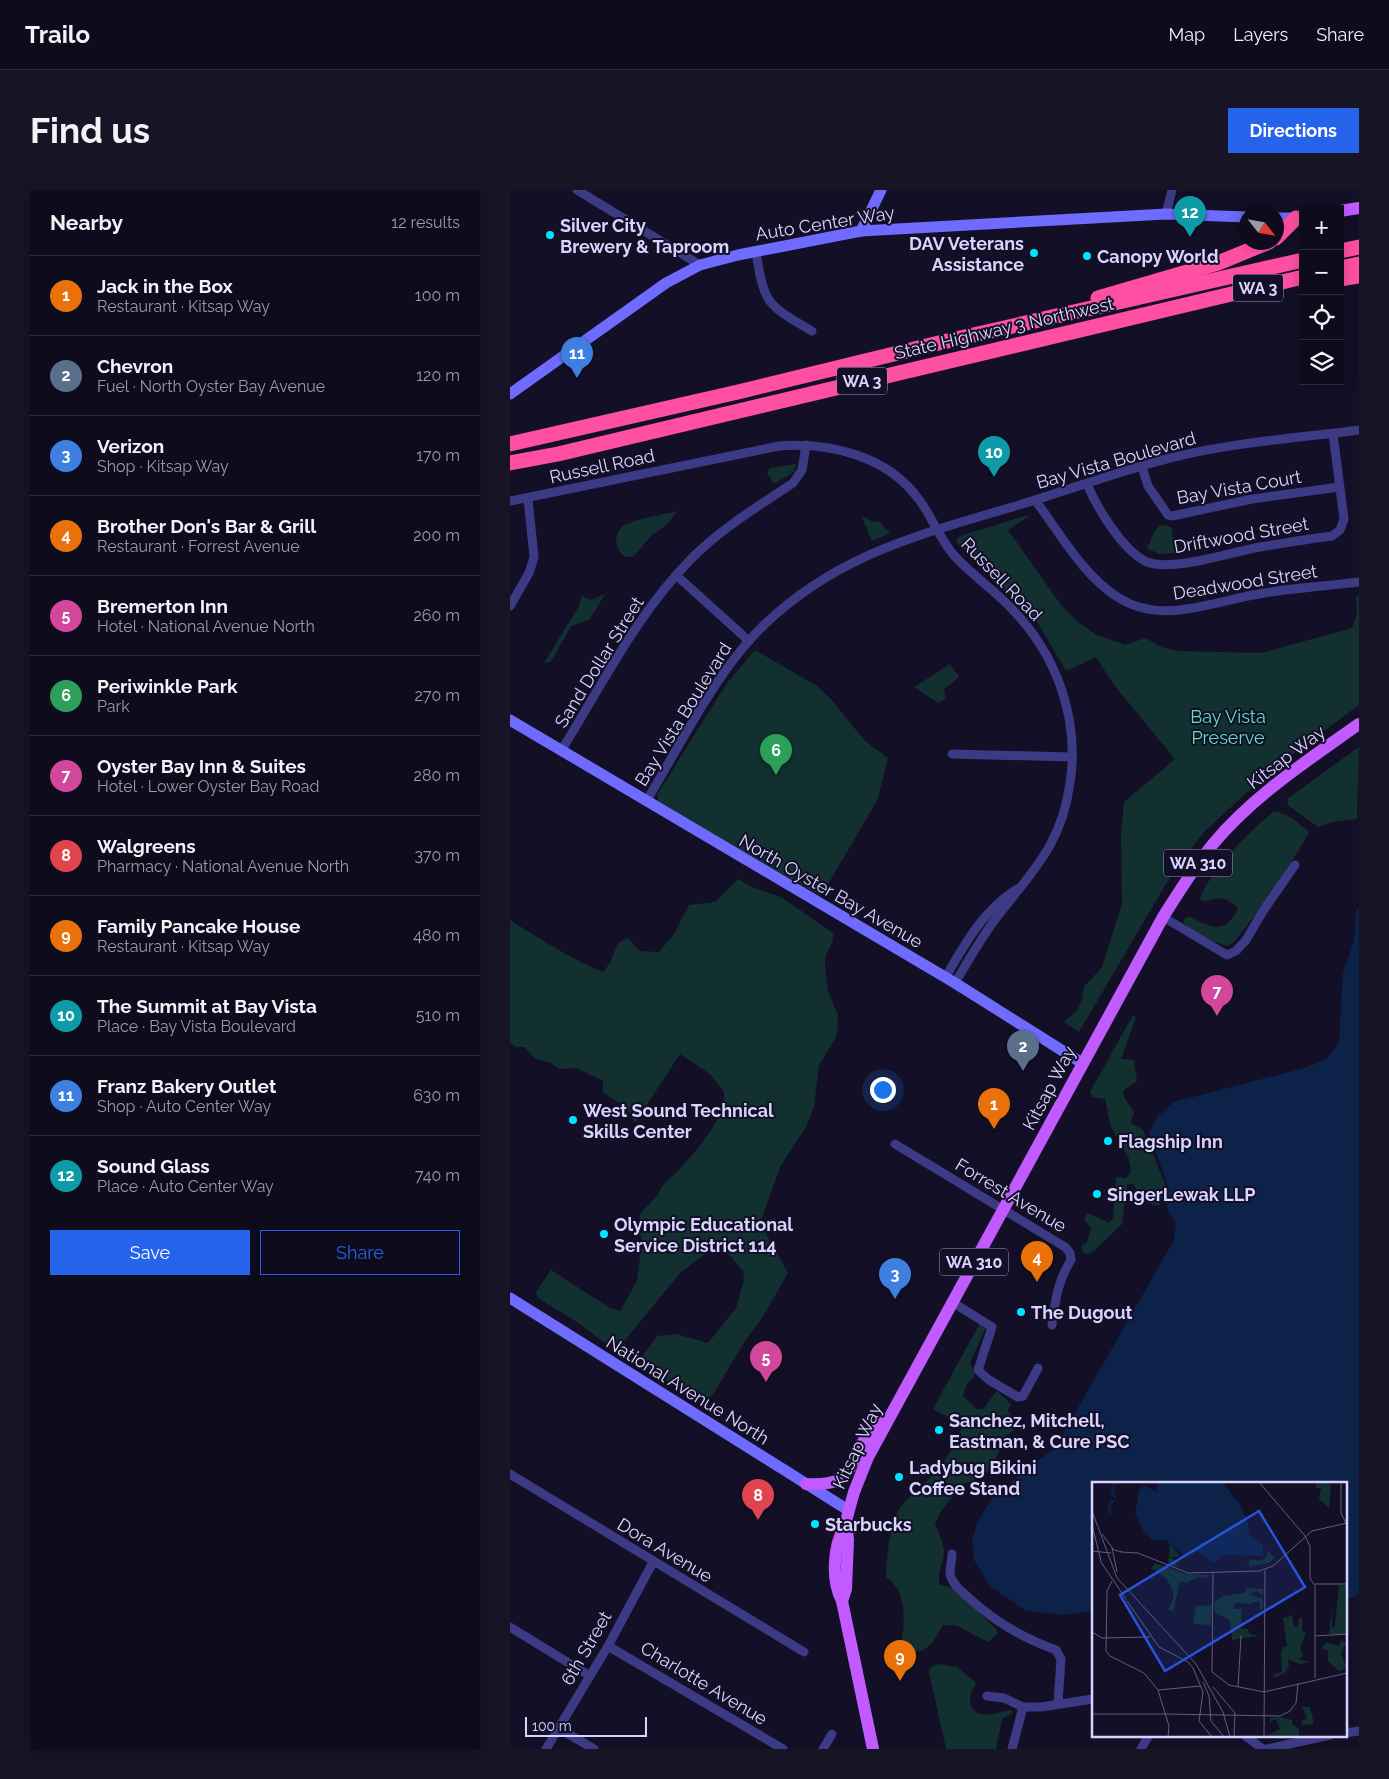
<!DOCTYPE html>
<meta charset="utf-8">
<style>
:root{--surface:#0e0b1c;--page:#171425;--text:#f1f3f6;--muted:#9b9ba3;--line:#2e2b3b;--accent:#2563eb}
body{margin:0;font-family:Raleway,sans-serif;background:var(--page);color:var(--text)}
.controls{position:absolute;right:15px;top:15px;display:grid;overflow:hidden;border-radius:0px;box-shadow:0 2px 12px #0003}
.controls button{width:45px;height:45px;display:grid;place-items:center;padding:0;border:0;border-bottom:1px solid var(--line);background:var(--surface);color:var(--text);font:25px sans-serif}
.compass{position:absolute;left:729px;top:15px;width:45px;height:45px;border-radius:50%;background:var(--surface);box-shadow:0 2px 12px #0003;rotate:121deg}
.scale{position:absolute;left:15px;bottom:12px;width:122px;box-sizing:border-box;padding-left:5px;border:2px solid #d9d4ff;border-top:0;font-size:14px;line-height:18px;white-space:nowrap;color:#d9d4ff;-webkit-text-stroke:4px #130f26;paint-order:stroke}
.you{position:absolute;left:372px;top:899px;width:18px;height:18px;margin:-12px;border:4px solid #fff;border-radius:50%;background:#1a73e8;box-shadow:0 0 0 8px #1a73e833}
.badge{display:grid;place-items:center;width:32px;height:32px;border-radius:50%;background:var(--accent);color:#fff;font-size:16px;font-weight:700}
.pin{position:absolute;translate:-50% -41px;filter:drop-shadow(0 1px 2px #0008)}
.pin::after{content:'';position:absolute;top:26px;width:18px;height:15px;background:inherit;clip-path:polygon(0 0,100% 0,50% 100%)}
.list{margin:0;padding:0;list-style:none}
h2{display:flex;justify-content:space-between;align-items:center;height:65px;margin:0;padding:0 20px;font-size:21px}
h2 small{font-size:16px;font-weight:400;color:var(--muted)}
.list li{display:grid;grid-template-columns:32px 1fr auto;gap:15px;align-items:center;box-sizing:border-box;height:80px;padding:0 20px;border-top:1px solid var(--line)}
.list b{display:block;font-size:19px;white-space:nowrap}
.list p{margin:0;font-size:16px;white-space:nowrap;color:var(--muted)}
.list em{font-size:16px;font-style:normal;color:var(--muted)}
.actions{display:flex;gap:10px;padding:15px 20px}
.actions a{flex:1;padding:11px 0;border:1px solid var(--accent);border-radius:0px;text-align:center;font-size:18px;color:var(--accent)}
.actions .main{background:var(--accent);color:#fff}
.icon{flex:none;width:28px;height:28px;fill:none;stroke:currentColor;stroke-width:2;stroke-linecap:round;stroke-linejoin:round}
.map{position:relative;flex:none;width:849px;height:1559px;overflow:hidden;border-radius:0px}
header{display:flex;align-items:center;gap:30px;box-sizing:border-box;height:70px;padding:0 25px;background:var(--surface);border-bottom:1px solid var(--line)}
header strong{font-size:24px}
nav{display:flex;gap:28px;margin-inline-start:auto;font-size:18px}
.intro{display:flex;align-items:center;justify-content:space-between;box-sizing:border-box;height:120px;padding:0 30px}
h1{margin:0;font-size:35px}
.button{padding:12px 22px;border-radius:0px;background:var(--accent);color:#fff;font-size:18px;font-weight:700}
main{display:flex;gap:30px;padding:0 30px}
aside{flex:1;background:var(--surface);border-radius:0px;box-shadow:0 2px 12px #0003}
.map>svg:first-child{display:block}
.green{fill:#12302f}
.water{fill:#0c2248}
.lines{fill:none;stroke-linecap:round;stroke-linejoin:round}
.street{stroke:#3d3a85;stroke-width:9}
.secondary{stroke:#6f6bff;stroke-width:11}
.primary{stroke:#c25bff;stroke-width:12}
.highway{stroke:#ff4fa3;stroke-width:15}
.poi-dot{fill:#00e5ff;stroke:#130f26;stroke-width:2}
.labels{text-anchor:middle;dominant-baseline:central;stroke-width:4;stroke-linejoin:round;paint-order:stroke}
.shield{fill:#130f26;stroke:#9e99be;stroke-width:1}
.shield-label{font-size:16px;font-weight:bold;fill:#d9d4ff}
.street-label{font-size:18px;fill:#d9d4ff;stroke:#130f26}
.poi-label{font-size:18px;font-weight:bold;fill:#d9d4ff;stroke:#130f26;text-anchor:start}
.park-label{font-size:18px;fill:#5fe0c0;stroke:#130f26}
.inset-river{fill:none;stroke:#0c2248;stroke-width:2.5}
.inset-road{fill:none;stroke:#625e7d;stroke-width:1}
.view{fill:#2655da;fill-opacity:0.15;stroke:#2655da;stroke-width:2.5}
.inset-edge{fill:none;stroke:#d9d4ff;stroke-width:2.5}
</style>
<header>
<strong>Trailo</strong>
<nav><a>Map</a><a>Layers</a><a>Share</a></nav>
</header>
<div class="intro"><h1>Find us</h1><a class="button">Directions</a></div>
<main>
<aside>
<h2>Nearby<small>12 results</small></h2>
<ul class="list">
<li><span class="badge" style="background:#e8710a">1</span><div><b>Jack in the Box</b><p>Restaurant · Kitsap Way</p></div><em>100 m</em></li>
<li><span class="badge" style="background:#5c6f8a">2</span><div><b>Chevron</b><p>Fuel · North Oyster Bay Avenue</p></div><em>120 m</em></li>
<li><span class="badge" style="background:#3f7fe0">3</span><div><b>Verizon</b><p>Shop · Kitsap Way</p></div><em>170 m</em></li>
<li><span class="badge" style="background:#e8710a">4</span><div><b>Brother Don's Bar &amp; Grill</b><p>Restaurant · Forrest Avenue</p></div><em>200 m</em></li>
<li><span class="badge" style="background:#d1479c">5</span><div><b>Bremerton Inn</b><p>Hotel · National Avenue North</p></div><em>260 m</em></li>
<li><span class="badge" style="background:#2e9e5b">6</span><div><b>Periwinkle Park</b><p>Park</p></div><em>270 m</em></li>
<li><span class="badge" style="background:#d1479c">7</span><div><b>Oyster Bay Inn &amp; Suites</b><p>Hotel · Lower Oyster Bay Road</p></div><em>280 m</em></li>
<li><span class="badge" style="background:#e0444e">8</span><div><b>Walgreens</b><p>Pharmacy · National Avenue North</p></div><em>370 m</em></li>
<li><span class="badge" style="background:#e8710a">9</span><div><b>Family Pancake House</b><p>Restaurant · Kitsap Way</p></div><em>480 m</em></li>
<li><span class="badge" style="background:#0f9aa8">10</span><div><b>The Summit at Bay Vista</b><p>Place · Bay Vista Boulevard</p></div><em>510 m</em></li>
<li><span class="badge" style="background:#3f7fe0">11</span><div><b>Franz Bakery Outlet</b><p>Shop · Auto Center Way</p></div><em>630 m</em></li>
<li><span class="badge" style="background:#0f9aa8">12</span><div><b>Sound Glass</b><p>Place · Auto Center Way</p></div><em>740 m</em></li>
</ul>
<div class="actions"><a class="main">Save</a><a>Share</a></div>
</aside>
<div class="map">
<svg width="849" height="1559" viewBox="0 0 849 1559">
<rect width="100%" height="100%" fill="#130f26"/>
<g class="green">
<polygon points="286,274 284,282 264,294 257,283 260,278"/>
<path d="M168 321 155 336 141 346 124 366C108 372 100 347 112 337 122 329 154 325 168 321Z"/>
<polygon points="522,324 498,340 551,415 568,432 585,444 615,455 635,448 654,458 669,461 751,463 842,438 847,424 846,407 849,406 849,515 760,581 694,642 663,682 569,842 554,832 567,821 572,810 574,797 592,777 612,714 611,643 614,612 665,569 604,495 586,467 556,481 528,433 447,353 447,348 453,345"/>
<polygon points="351,325 361,331 370,332 380,343 362,351"/>
<path d="M651 335 662 337 663 357 670 363 650 364 636 358C643 350 641 341 651 335Z"/>
<polygon points="95,404 80,429 61,436 43,468 40,472 34,473 69,416 72,406 81,410"/>
<polygon points="245,460 307,496 320,508 355,551 378,568 367,611 311,706 151,615 148,611 148,603 217,493"/>
<polygon points="440,474 449,487 434,499 436,509 428,513 404,497"/>
<polygon points="849,557 847,629 822,632 808,637 778,615 777,609"/>
<path d="M764 621C779 624 788 632 799 642L795 650 760 706 724 752 718 756 696 749 673 733 675 728 680 727C703 738 716 745 728 718 716 707 709 706 694 712L690 709C698 682 742 639 764 621Z"/>
<path d="M228 689 242 697 271 707 323 743V751L316 765 315 775 318 801 328 825 327 845 309 876 304 917 296 937 270 977 250 1033 278 1083 252 1128 233 1154 204 1203C200 1207 197 1210 191 1209 179 1206 133 1178 131 1168L147 1146 166 1144 198 1153 226 1118 234 1090 233 1081 216 1061 202 1059 171 1082 111 1155 106 1157 94 1152 61 1128 37 1114 27 1107 26 1102 41 1080 100 1118 110 1121 127 1091 131 1060 134 1054 130 1045 133 1040 129 1026C133 1019 139 1015 144 1009 149 1004 151 997 155 993 175 975 217 930 214 902L200 884 170 864 125 933 115 916 93 903V891L66 878 49 879 41 873 24 868 15 857H6L0 853V730C31 749 60 769 93 782L100 773 108 753 118 748 130 761 149 762 164 744 179 715 205 712Z"/>
<path d="M623 825 626 828 611 869 624 870 627 891 613 901 615 909 624 922 621 933 633 940 656 996 650 1015C633 1015 630 1007 623 993L617 995 612 1034 584 1061 577 1064 572 1061V1055L577 1052 581 1038 574 1029 578 1023 599 1033 603 1028 606 987 616 988 621 981 619 969 601 937 595 909 582 907 580 902Z"/>
<path d="M470 1133 476 1137 460 1173 465 1186 456 1195 453 1206 467 1219H473L487 1201 501 1214 498 1220 508 1237C505 1240 495 1245 494 1248 484 1272 482 1288 452 1294L430 1323 425 1334C428 1342 433 1352 434 1361 434 1374 426 1382 430 1395L444 1398 487 1440V1444L478 1452 447 1436 433 1435C417 1463 416 1462 383 1464L382 1458 391 1452C396 1431 396 1399 376 1387 376 1370 380 1332 390 1318 402 1301 421 1291 433 1273 441 1262 447 1248 453 1235L423 1219Z"/>
<path d="M428 1474 447 1477 466 1493C465 1498 460 1502 460 1507 460 1533 486 1523 501 1520L503 1523 492 1529 486 1559H436L419 1482 421 1477Z"/>
</g>
<polygon class="water" points="849,718 849,1404 835,1411 835,1293 583,1293 583,1420 555,1425 516,1421 480,1396 464,1370 462,1351 467,1332 483,1308 511,1283 545,1258 664,1050 666,1033 657,1019 657,994 639,942 647,927 664,912 794,878 816,869 829,852 833,783 844,751 846,720"/>
<g class="lines">
<g class="street">
<polyline points="67,0 190,75"/>
<polyline points="656,24 662,0"/>
<path d="M246 62C254 114 257 115 302 141"/>
<polyline points="632,277 638,296 658,325 662,326 742,309 829,297"/>
<path d="M577 294C587 318 613 361 637 372 662 382 722 362 750 357 774 353 798 349 822 346L830 340 834 329 823 244"/>
<path d="M525 310C550 343 573 386 609 408 653 436 707 410 754 403 785 398 817 396 849 392"/>
<path d="M0 311 269 256C320 252 379 266 410 311 422 327 429 347 442 363 459 383 482 398 500 417 546 463 570 528 560 593 551 659 518 685 481 735 468 754 456 774 445 793"/>
<polyline points="166,385 239,451"/>
<polyline points="0,416 19,383 24,367 18,309"/>
<path d="M51 561C92 495 127 423 183 367 213 337 249 316 283 293L292 280 296 255"/>
<polyline points="442,564 562,567"/>
<path d="M136 612C170 555 205 484 251 438 326 364 412 344 509 315 562 299 614 279 668 266 728 252 788 248 849 240"/>
<polyline points="653,727 717,765 726,761 736,750 753,721 785,675"/>
<path d="M435 788C455 754 473 720 507 699"/>
<path d="M385 954 555 1057 560 1063 561 1070C548 1090 545 1111 542 1135"/>
<polyline points="442,1112 482,1137 468,1180 479,1190 508,1207 513,1206 528,1178"/>
<polyline points="0,1284 294,1462"/>
<path d="M442 1364C442 1370 440 1377 440 1383 441 1393 451 1401 458 1407 485 1432 512 1448 546 1460L551 1469 548 1513"/>
<polyline points="0,1437 80,1486"/>
<polyline points="98,1456 273,1559"/>
<polyline points="477,1506 494,1508 513,1517 531,1517 583,1509"/>
<polyline points="48,1538 84,1559"/>
<polyline points="835,1543 849,1541"/>
<polyline points="734,1545 753,1559"/>
<polyline points="36,1559 98,1456 143,1372"/>
<polyline points="313,1559 322,1544"/>
<polyline points="502,1559 513,1517"/>
<polyline points="631,1559 639,1545"/>
<polyline points="757,1559 820,1545"/>
</g>
<g class="secondary">
<polyline points="766,28 786,28"/>
<polyline points="351,41 371,0"/>
<polyline points="0,204 156,93 190,75 228,65 351,41 656,24 736,27"/>
<polyline points="0,530 445,793 572,873"/>
<polyline points="0,1108 338,1320"/>
</g>
<g class="primary">
<polyline points="830,21 849,18"/>
<path d="M296 1294C344 1296 335 1280 356 1247 360 1241 368 1236 373 1231"/>
<path d="M335 1336C323 1356 321 1390 332 1411L363 1559"/>
<path d="M332 1411 336 1399 338 1350 336 1331 344 1302 358 1267 653 727C669 702 684 677 703 654 744 605 797 571 849 534"/>
</g>
<g class="highway">
<polyline points="766,48 786,28"/>
<polyline points="830,61 849,57"/>
<polyline points="830,78 849,74"/>
<polyline points="830,89 849,86"/>
<polyline points="588,108 708,73 759,52"/>
<polyline points="0,254 228,202 437,151 793,70"/>
<polyline points="0,273 48,264 793,87"/>
</g>
</g>
<g class="poi-dot">
<circle cx="40" cy="45" r="5"/>
<circle cx="524" cy="63" r="5"/>
<circle cx="577" cy="66" r="5"/>
<circle cx="63" cy="930" r="5"/>
<circle cx="598" cy="951" r="5"/>
<circle cx="587" cy="1004" r="5"/>
<circle cx="94" cy="1044" r="5"/>
<circle cx="511" cy="1122" r="5"/>
<circle cx="429" cy="1240" r="5"/>
<circle cx="389" cy="1287" r="5"/>
<circle cx="305" cy="1334" r="5"/>
</g>
<g class="labels">
<g class="shield">
<rect x="723" y="84.5" width="50" height="27" rx="4"/>
<rect x="327" y="177.5" width="50" height="27" rx="4"/>
<rect x="654" y="659.5" width="68" height="27" rx="4"/>
<rect x="430" y="1058.5" width="68" height="27" rx="4"/>
</g>
<g class="shield-label">
<text x="748" y="98">WA 3</text>
<text x="352" y="191">WA 3</text>
<text x="688" y="673">WA 310</text>
<text x="464" y="1072">WA 310</text>
</g>
<g class="street-label">
<text transform="translate(315 33) rotate(-9)">Auto Center Way</text>
<text transform="translate(494 138) rotate(-13)">State Highway 3 Northwest</text>
<text transform="translate(606 270) rotate(-16)">Bay Vista Boulevard</text>
<text transform="translate(92 276) rotate(-12)">Russell Road</text>
<text transform="translate(729 297) rotate(-10)">Bay Vista Court</text>
<text transform="translate(731 345) rotate(-10)">Driftwood Street</text>
<text transform="translate(492 389) rotate(46)">Russell Road</text>
<text transform="translate(735 392) rotate(-9)">Deadwood Street</text>
<text transform="translate(89 472) rotate(-58)">Sand Dollar Street</text>
<text transform="translate(173 524) rotate(-58)">Bay Vista Boulevard</text>
<text transform="translate(776 567) rotate(-37)">Kitsap Way</text>
<text transform="translate(321 701) rotate(30)">North Oyster Bay Avenue</text>
<text transform="translate(539 898) rotate(-62)">Kitsap Way</text>
<text transform="translate(501 1005) rotate(31)">Forrest Avenue</text>
<text transform="translate(178 1200) rotate(32)">National Avenue North</text>
<text transform="translate(347 1256) rotate(-65)">Kitsap Way</text>
<text transform="translate(155 1360) rotate(31)">Dora Avenue</text>
<text transform="translate(76 1458) rotate(-60)">6th Street</text>
<text transform="translate(194 1493) rotate(31)">Charlotte Avenue</text>
</g>
<g class="poi-label">
<text x="50" y="35">Silver City<tspan x="50" dy="21">Brewery &amp; Taproom</tspan></text>
<text x="514" y="53" text-anchor="end">DAV Veterans<tspan x="514" dy="21">Assistance</tspan></text>
<text x="587" y="66">Canopy World</text>
<text x="73" y="920">West Sound Technical<tspan x="73" dy="21">Skills Center</tspan></text>
<text x="608" y="951">Flagship Inn</text>
<text x="597" y="1004">SingerLewak LLP</text>
<text x="104" y="1034">Olympic Educational<tspan x="104" dy="21">Service District 114</tspan></text>
<text x="521" y="1122">The Dugout</text>
<text x="439" y="1230">Sanchez, Mitchell,<tspan x="439" dy="21">Eastman, &amp; Cure PSC</tspan></text>
<text x="399" y="1277">Ladybug Bikini<tspan x="399" dy="21">Coffee Stand</tspan></text>
<text x="315" y="1334">Starbucks</text>
</g>
<g class="park-label">
<text x="718" y="526">Bay Vista<tspan x="718" dy="21">Preserve</tspan></text>
</g>
</g>
<g transform="translate(582 1292)">
<rect width="255" height="255" fill="#130f26"/>
<path d="M237 0 239 4 237 26 227 17 229 6H224V2ZM78 62 89 75H80L87 86 76 81ZM176 68 183 76 177 81 149 86 157 84V77L168 79 174 76ZM63 81 94 92 118 93V95L104 96 95 101 88 99 81 130 74 125 77 126 81 117V109L75 97 59 86ZM247 103H255V152H237L240 128V146L243 144ZM155 106 171 107V114L165 109 157 112 171 117V127H168L167 119 158 122 143 121 142 127H150L149 147H156L158 152 167 154 140 158 138 138 123 131 122 120 131 114 152 111ZM120 123 119 143 101 142 104 124ZM200 133 202 145H206L207 136H210V149L214 151 208 166 211 174 207 177 218 180 208 182 196 177 197 184 193 191 182 196V192L190 190 189 171 191 165 195 164 191 136ZM249 158 254 161 249 172 255 186 247 189 236 179V168L229 167 234 160 247 164ZM210 225H218L222 242 210 243V239L215 236ZM188 235 200 238V242L207 247V255H187L184 252 186 255H173L188 247 184 237 178 240V236Z" fill="#12302f"/>
<path d="M65 0H130L147 21 156 40 157 52 171 63V74L132 73 121 81 107 69 92 74 73 58 62 59 52 50 43 32 47 8 52 3 64 10Z" fill="#0c2248"/>
<path class="inset-river" d="M23 16 20 8 23 0M18 32 17 24 22 18"/>
<path class="inset-road" d="M167 0 213 54M249 0V31L254 41M0 29 25 96 104 182 131 230 138 255M0 43 7 71M10 52 22 68 30 70M213 54 218 64V96L223 104V196M20 66 25 90M0 69 19 71M29 70 46 71 96 91 167 89 181 84 220 49 255 41M7 71 9 80 34 117M121 91 120 190 137 203 172 210M20 99 15 109 14 169 18 174 52 191 66 208 77 244 76 255M223 102H255M35 119 67 165 96 180 101 186 111 210 107 239 120 255M0 150 10 156 58 155M223 154 255 152M111 200 117 214 119 239 132 255M121 205 143 231 142 255M146 205 149 154M66 208 109 204M172 210 255 191M0 232H74M74 232 188 234 198 229 204 221 206 201M172 255 173 88"/>
<path class="view" d="M167 29 213 105 73 189 28 113Z"/>
<rect width="255" height="255" class="inset-edge"/>
</g>
</svg>
<div class="controls">
<button>+</button>
<button>−</button>
<button><svg class="icon" aria-label="locate" viewBox="0 0 24 24"><circle cx="12" cy="12" r="6"/><path d="M12 2v4M12 18v4M2 12h4M18 12h4"/></svg></button>
<button><svg class="icon" aria-label="layers" viewBox="0 0 24 24"><path d="M12 4l9 5-9 5-9-5zM3 14l9 5 9-5"/></svg></button>
</div>
<svg class="compass" viewBox="-18 -18 36 36"><path d="M0-13l5 13h-10z" fill="#e53935"/><path d="M0 13l5-13h-10z" fill="#9b9ba3"/></svg>
<div class="scale">100 m</div>
<div class="you"></div>
<div class="pin badge" style="left:484px;top:939px;background:#e8710a">1</div>
<div class="pin badge" style="left:513px;top:881px;background:#5c6f8a">2</div>
<div class="pin badge" style="left:385px;top:1109px;background:#3f7fe0">3</div>
<div class="pin badge" style="left:527px;top:1092px;background:#e8710a">4</div>
<div class="pin badge" style="left:256px;top:1192px;background:#d1479c">5</div>
<div class="pin badge" style="left:266px;top:585px;background:#2e9e5b">6</div>
<div class="pin badge" style="left:707px;top:826px;background:#d1479c">7</div>
<div class="pin badge" style="left:248px;top:1330px;background:#e0444e">8</div>
<div class="pin badge" style="left:390px;top:1491px;background:#e8710a">9</div>
<div class="pin badge" style="left:484px;top:287px;background:#0f9aa8">10</div>
<div class="pin badge" style="left:67px;top:188px;background:#3f7fe0">11</div>
<div class="pin badge" style="left:680px;top:47px;background:#0f9aa8">12</div>
</div>
</main>
